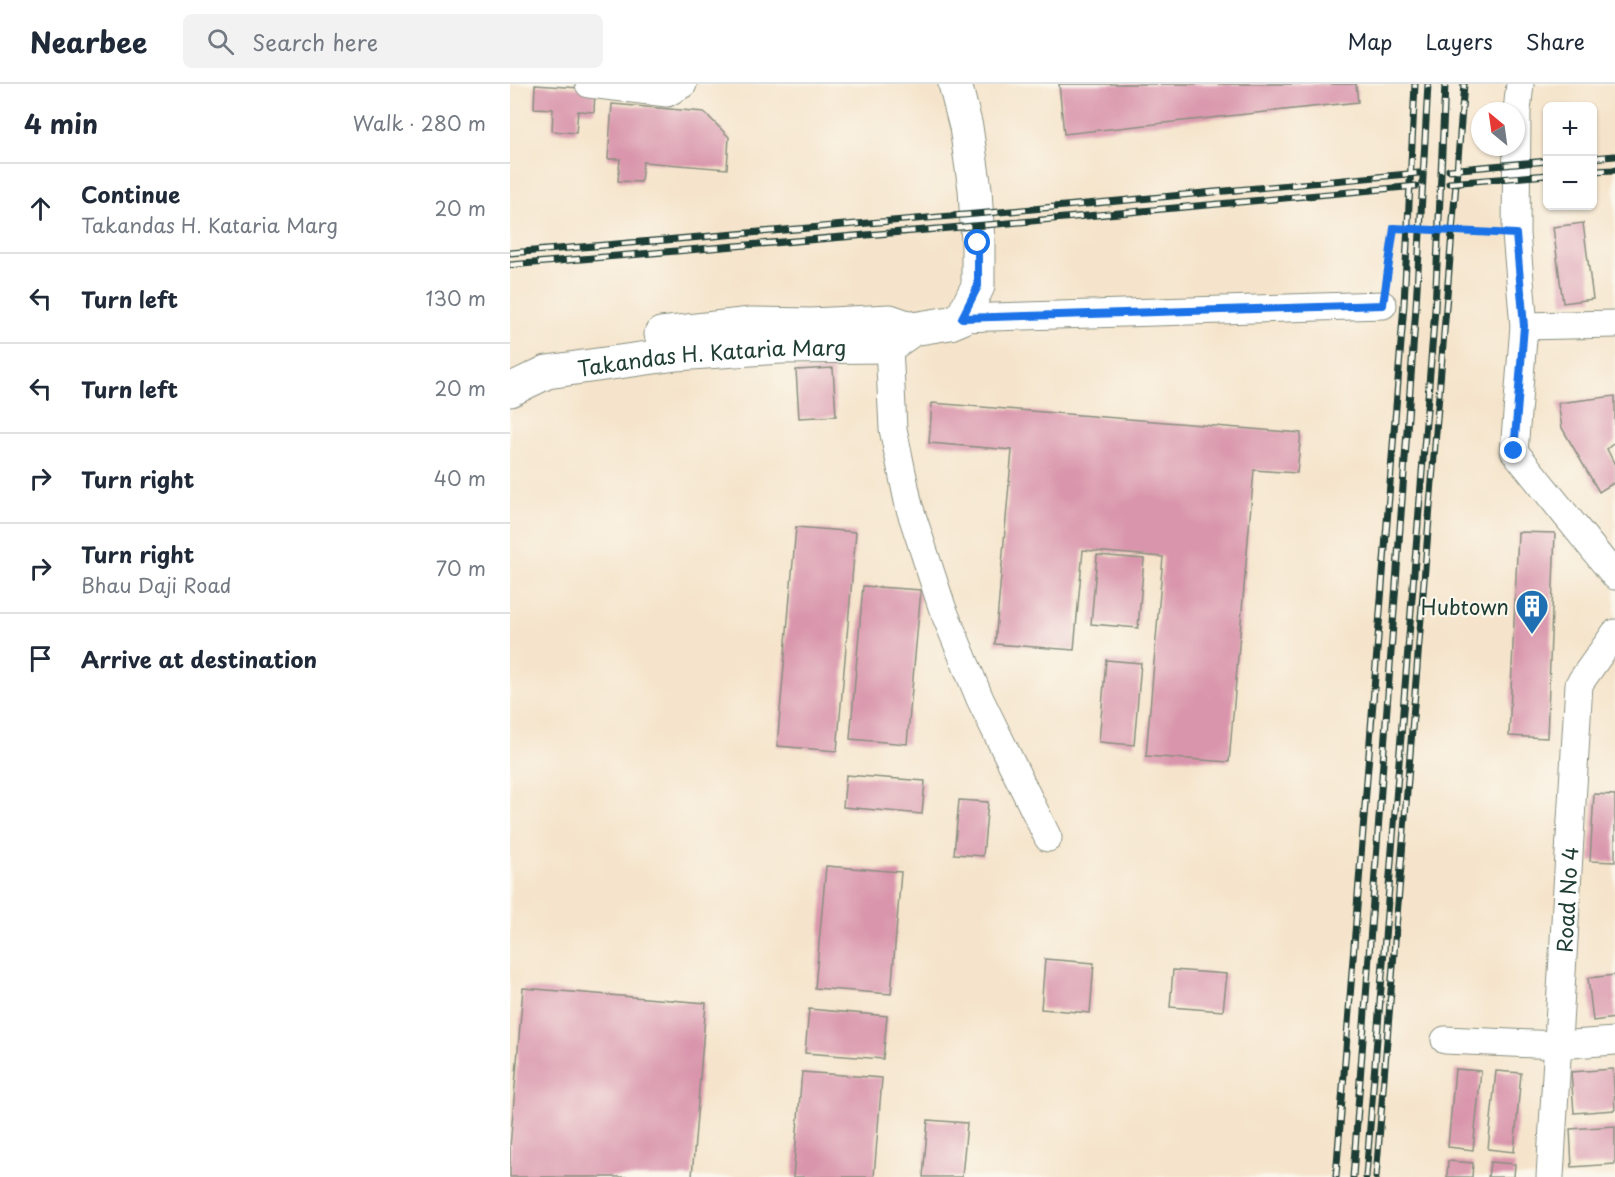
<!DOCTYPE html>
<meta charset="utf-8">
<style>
:root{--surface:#fff;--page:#f2f2f3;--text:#1f2937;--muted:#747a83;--line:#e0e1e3}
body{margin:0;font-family:"Playpen Sans",sans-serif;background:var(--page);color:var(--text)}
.controls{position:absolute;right:18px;top:18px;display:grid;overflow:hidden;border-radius:9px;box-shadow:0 2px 4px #0004}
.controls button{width:54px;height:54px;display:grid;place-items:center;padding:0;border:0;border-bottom:2px solid var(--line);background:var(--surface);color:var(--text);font:30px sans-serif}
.compass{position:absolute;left:961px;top:18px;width:54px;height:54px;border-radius:50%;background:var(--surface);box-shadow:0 2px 4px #0004;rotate:331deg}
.stop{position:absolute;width:18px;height:18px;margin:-14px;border:4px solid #1a73e8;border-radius:50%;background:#fff}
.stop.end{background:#1a73e8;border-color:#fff;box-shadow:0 2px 6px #0008}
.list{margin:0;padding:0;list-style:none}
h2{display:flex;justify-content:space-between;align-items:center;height:78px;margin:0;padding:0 24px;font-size:26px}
h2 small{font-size:20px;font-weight:400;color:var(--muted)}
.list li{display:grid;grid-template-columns:39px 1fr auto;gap:18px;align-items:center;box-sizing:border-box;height:90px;padding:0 24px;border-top:2px solid var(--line)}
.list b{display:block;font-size:22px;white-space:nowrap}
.list p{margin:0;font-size:20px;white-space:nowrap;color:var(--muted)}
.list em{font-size:20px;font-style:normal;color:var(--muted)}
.icon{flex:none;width:33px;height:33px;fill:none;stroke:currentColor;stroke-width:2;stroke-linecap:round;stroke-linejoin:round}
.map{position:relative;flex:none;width:1105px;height:1093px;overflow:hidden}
header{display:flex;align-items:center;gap:36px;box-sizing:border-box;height:84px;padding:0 30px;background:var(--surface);border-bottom:2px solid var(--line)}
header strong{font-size:28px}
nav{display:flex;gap:33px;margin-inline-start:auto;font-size:21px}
.search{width:420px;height:54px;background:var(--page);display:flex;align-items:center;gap:15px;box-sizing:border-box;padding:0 21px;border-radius:9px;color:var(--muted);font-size:22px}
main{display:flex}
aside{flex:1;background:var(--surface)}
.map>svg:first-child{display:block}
.building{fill:#d995ac}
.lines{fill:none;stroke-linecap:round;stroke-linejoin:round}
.minor-casing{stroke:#8a9080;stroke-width:29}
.major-casing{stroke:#8a9080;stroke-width:35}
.path{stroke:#8a9080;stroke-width:4;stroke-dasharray:4.5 4.5;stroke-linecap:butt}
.minor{stroke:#fff;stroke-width:27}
.major{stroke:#fff;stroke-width:33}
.rail-casing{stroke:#1f3d34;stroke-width:7}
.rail{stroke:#fbf7ec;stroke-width:4.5;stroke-dasharray:14;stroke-linecap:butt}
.path-bridge{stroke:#8a9080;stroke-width:4;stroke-dasharray:4.5 4.5;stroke-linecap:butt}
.route{stroke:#1a73e8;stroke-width:8}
.labels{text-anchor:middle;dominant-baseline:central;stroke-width:4.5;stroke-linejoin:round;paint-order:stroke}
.street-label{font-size:21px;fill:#1f3d34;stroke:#fbf7ec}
.poi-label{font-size:21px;fill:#1f3d34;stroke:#fbf7ec;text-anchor:end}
</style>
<header>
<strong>Nearbee</strong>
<div class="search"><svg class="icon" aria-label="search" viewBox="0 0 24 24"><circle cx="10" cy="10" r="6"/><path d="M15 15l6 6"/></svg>Search here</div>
<nav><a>Map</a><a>Layers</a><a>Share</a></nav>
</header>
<main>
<aside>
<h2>4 min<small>Walk · 280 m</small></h2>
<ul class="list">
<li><svg class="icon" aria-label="ahead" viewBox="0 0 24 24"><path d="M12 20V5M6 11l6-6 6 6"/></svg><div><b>Continue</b><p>Takandas H. Kataria Marg</p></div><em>20 m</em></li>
<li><svg class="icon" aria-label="left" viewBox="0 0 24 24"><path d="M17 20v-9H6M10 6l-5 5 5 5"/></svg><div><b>Turn left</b></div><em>130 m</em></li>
<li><svg class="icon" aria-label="left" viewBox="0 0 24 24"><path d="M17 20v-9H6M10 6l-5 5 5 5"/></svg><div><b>Turn left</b></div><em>20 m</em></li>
<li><svg class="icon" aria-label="right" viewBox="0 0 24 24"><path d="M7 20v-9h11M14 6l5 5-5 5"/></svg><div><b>Turn right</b></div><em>40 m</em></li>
<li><svg class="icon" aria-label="right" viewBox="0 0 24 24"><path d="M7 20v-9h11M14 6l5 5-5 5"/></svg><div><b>Turn right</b><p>Bhau Daji Road</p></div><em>70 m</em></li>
<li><svg class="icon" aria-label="arrive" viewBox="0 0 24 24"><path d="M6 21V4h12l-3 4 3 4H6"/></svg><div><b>Arrive at destination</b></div></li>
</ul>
</aside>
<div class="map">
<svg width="1105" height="1093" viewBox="0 0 1105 1093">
<rect width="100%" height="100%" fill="#fbf7ec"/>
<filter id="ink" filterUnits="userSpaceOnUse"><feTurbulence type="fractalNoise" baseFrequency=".0167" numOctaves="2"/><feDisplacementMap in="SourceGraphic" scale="12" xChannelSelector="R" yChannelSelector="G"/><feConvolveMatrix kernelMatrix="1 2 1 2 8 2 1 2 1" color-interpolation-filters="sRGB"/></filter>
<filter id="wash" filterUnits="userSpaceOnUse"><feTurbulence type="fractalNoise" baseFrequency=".008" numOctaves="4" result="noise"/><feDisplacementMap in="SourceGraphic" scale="24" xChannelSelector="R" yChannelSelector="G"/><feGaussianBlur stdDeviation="1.35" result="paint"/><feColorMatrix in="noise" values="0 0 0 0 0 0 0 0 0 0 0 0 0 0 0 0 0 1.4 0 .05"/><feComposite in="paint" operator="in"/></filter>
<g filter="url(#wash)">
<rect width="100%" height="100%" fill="#f5e4cb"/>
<g id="blocks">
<g class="building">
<polygon points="549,0 846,0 848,18 554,50"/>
<polygon points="25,1 85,5 84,28 68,27 66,49 42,47 43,25 24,24"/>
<polygon points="102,20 194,28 219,53 217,85 133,78 131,98 108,97 110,75 98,75"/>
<polygon points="1073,139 1083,215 1053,219 1043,143"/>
<polygon points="323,284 326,332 289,334 286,286"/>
<polygon points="1105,312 1105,358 1097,365 1105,381 1105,398 1089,408 1052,344 1048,319"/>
<polygon points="422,319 791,349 787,389 744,386 719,678 636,672 653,473 573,466 564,566 485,560 502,366 419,359"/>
<polygon points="286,443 346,448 327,667 267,662"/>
<polygon points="1008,448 1045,449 1037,654 999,652"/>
<polygon points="587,471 634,475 628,544 581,540"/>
<polygon points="353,502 411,506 397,660 340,655"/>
<polygon points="596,576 631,579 624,661 589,658"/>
<polygon points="336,691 415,697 412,730 333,723"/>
<polygon points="1084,710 1105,711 1105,778 1080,777"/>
<polygon points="449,716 478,718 473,772 444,770"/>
<polygon points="316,782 391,788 381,910 305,904"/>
<polygon points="535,875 584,879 580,929 531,925"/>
<polygon points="663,886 717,890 713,927 660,923"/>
<polygon points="1105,891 1105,934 1083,937 1078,894"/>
<polygon points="13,904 196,919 182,1093 0,1093 0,1064"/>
<polygon points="299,925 377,932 373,975 295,969"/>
<polygon points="945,985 971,987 963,1066 938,1063"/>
<polygon points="1103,985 1105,1026 1064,1029 1061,988"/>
<polygon points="986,987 1011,989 1004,1068 978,1065"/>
<polygon points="292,988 372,994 364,1093 283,1093"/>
<polygon points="418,1036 457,1039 452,1093 413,1093"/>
<polygon points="1105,1042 1105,1080 1062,1083 1060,1045"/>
<polygon points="938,1077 963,1079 962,1093 937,1093"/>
<polygon points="980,1078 1005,1080 1004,1093 978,1093"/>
</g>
</g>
</g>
<g filter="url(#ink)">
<use href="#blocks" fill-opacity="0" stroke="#8a9080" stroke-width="1.5"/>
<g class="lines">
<defs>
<g id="minor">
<polyline points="79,0 157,9 173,0"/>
<polyline points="1010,0 1007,27 1006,150 1014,242 1004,367 1105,492"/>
<polyline points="452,234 873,221"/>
<polyline points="1014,242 1105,240"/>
<polyline points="379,262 383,345 399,422 432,523 470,615 538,754"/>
<polyline points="935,956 1048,961 1105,957"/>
<path id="s1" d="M1040 1093 1069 600 1105 549"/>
</g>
<g id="major">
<polyline points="151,250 241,240 301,241 380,237 403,245"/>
<path id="s2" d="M0 306 37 288 166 270 271 263 379 262 403 245 440 239 452 234 468 202V159L465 105 456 43 445 0"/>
</g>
</defs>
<use href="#minor" class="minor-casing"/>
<use href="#major" class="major-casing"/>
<polyline class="path" points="876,199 884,144"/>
<use href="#minor" class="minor"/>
<use href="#major" class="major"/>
<defs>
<g id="rail">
<polyline points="1082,74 1105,72"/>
<polyline points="939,86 1038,77"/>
<polyline points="1082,87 1105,86"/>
<polyline points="939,99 1038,91"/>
<polyline points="0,169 501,127 909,89"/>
<polyline points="0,181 499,139 906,102"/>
<polyline points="826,1093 894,220 905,0"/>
<polyline points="843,1093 906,223 918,0"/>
<polyline points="856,1093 925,225 935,0"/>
<polyline points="866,1093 954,0"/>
</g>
</defs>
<use href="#rail" class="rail-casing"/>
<use href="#rail" class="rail"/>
<polyline class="path-bridge" points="884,144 1006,150"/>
</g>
</g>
<g class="lines" filter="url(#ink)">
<polyline class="route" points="468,159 468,202 452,234 873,221 884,144 1006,150 1014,242 1004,367"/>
</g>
<defs>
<symbol id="building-pin" viewBox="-11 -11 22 30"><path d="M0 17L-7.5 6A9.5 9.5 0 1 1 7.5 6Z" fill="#1f6fb2" stroke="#fbf7ec"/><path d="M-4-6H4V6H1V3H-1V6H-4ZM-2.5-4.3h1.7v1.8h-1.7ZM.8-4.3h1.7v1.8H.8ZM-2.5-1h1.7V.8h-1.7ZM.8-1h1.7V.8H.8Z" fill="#fff"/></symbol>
</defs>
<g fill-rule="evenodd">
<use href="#building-pin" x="1003" y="503" width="38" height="52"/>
</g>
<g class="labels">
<g class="street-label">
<text stroke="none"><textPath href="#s2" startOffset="207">Takandas H. Kataria Marg</textPath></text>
<text stroke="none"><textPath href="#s1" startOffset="278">Road No 4</textPath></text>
</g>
<g class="poi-label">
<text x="999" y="522">Hubtown</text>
</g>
</g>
</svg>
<div class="controls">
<button>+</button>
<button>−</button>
</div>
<svg class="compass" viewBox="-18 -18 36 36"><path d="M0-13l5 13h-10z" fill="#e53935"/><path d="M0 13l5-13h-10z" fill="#747a83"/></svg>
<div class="stop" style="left:468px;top:159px"></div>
<div class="stop end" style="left:1004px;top:367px"></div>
</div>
</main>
